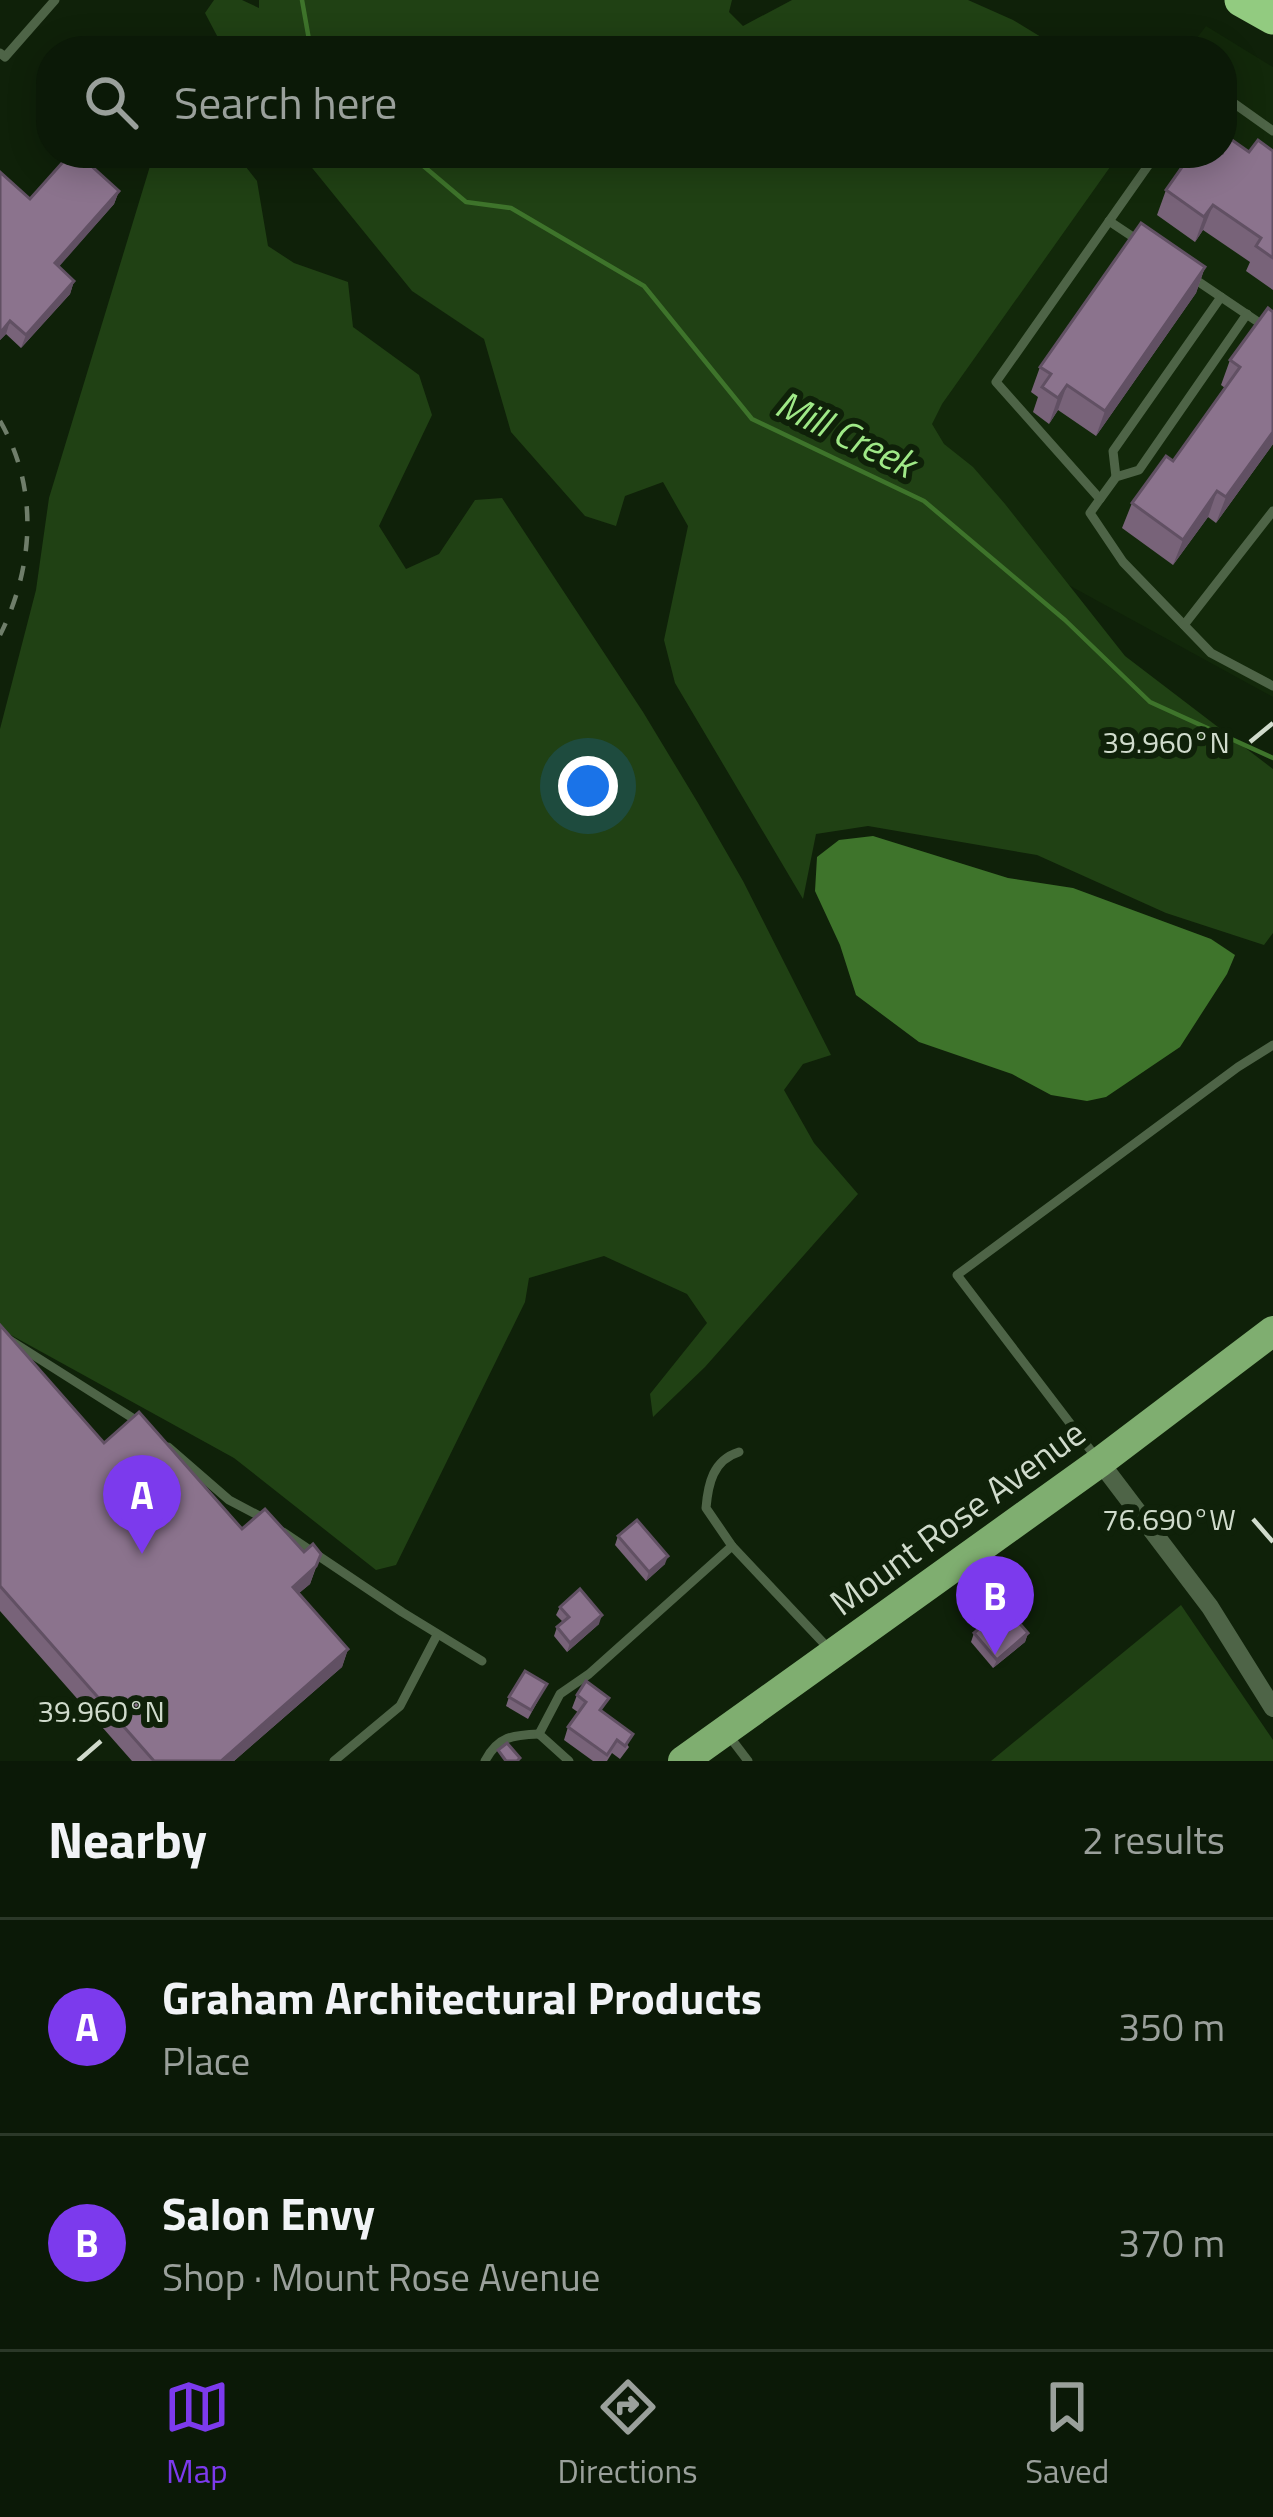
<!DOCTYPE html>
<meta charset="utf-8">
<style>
:root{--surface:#0b1907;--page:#142211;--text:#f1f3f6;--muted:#9aa09b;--line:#2b3828;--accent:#7c3aed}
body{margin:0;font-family:"Titillium Web",sans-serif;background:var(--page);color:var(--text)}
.you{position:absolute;left:588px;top:786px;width:42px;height:42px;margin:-30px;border:9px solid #fff;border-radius:50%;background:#1a73e8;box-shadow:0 0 0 18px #1a73e833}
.badge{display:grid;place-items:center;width:78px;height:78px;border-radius:50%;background:var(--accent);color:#fff;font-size:39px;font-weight:700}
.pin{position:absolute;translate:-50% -99px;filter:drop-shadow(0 3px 6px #0008)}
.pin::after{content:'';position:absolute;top:63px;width:42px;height:36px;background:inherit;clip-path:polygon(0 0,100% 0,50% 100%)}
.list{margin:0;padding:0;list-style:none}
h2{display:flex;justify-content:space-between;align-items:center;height:156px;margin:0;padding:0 48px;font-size:51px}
h2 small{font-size:39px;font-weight:400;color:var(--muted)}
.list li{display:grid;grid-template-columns:78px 1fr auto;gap:36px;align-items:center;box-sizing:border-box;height:216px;padding:0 48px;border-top:3px solid var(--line)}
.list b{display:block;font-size:45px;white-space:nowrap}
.list p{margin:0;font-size:39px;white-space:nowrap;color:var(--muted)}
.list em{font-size:39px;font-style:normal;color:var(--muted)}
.icon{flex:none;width:66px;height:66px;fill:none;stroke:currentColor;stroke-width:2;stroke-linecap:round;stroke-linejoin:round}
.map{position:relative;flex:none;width:1273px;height:1761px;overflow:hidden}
.search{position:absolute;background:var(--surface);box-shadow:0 6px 30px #0003;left:36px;right:36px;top:36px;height:132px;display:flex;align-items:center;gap:30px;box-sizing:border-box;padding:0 42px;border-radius:48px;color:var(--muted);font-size:45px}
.sheet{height:588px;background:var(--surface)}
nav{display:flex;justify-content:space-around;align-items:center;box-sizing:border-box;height:168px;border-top:3px solid var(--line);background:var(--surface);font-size:33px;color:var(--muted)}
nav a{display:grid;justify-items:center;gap:6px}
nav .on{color:var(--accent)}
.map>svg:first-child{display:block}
.built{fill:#12280a}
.green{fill:#204114}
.water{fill:#3e742b}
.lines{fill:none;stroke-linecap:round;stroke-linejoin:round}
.stream{stroke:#3e742b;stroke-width:4.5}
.lane{stroke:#4e6447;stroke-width:9}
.street{stroke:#4e6447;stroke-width:18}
.primary{stroke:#7fae70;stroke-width:30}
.highway{stroke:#92cb80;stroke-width:33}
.rail{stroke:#6f7e6a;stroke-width:4.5;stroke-dasharray:15 15;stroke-linecap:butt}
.wall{fill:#786379}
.shaded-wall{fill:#615063}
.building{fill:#8b738d;stroke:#615063;stroke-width:3}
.ticks{fill:none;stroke:#d0dbcc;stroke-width:4.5}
.labels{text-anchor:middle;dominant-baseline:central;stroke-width:12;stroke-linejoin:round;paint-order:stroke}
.street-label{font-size:36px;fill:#d0dbcc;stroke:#0f2109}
.water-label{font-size:39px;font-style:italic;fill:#9fe987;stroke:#0f2109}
.ticks-label{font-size:30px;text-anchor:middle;fill:#d0dbcc;stroke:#0f2109;stroke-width:12;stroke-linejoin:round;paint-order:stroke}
</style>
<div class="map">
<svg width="1273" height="1761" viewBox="0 0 1273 1761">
<rect width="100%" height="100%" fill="#0f2109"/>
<polygon class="built" points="1206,26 1273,67 1273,697 864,473 1109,153 1222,153 1222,51 1187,51"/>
<g class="green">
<polygon points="214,0 242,0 259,8 259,0 732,0 729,12 743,26 792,0 968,0 1013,20 1064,51 225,51 205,13"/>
<polygon points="154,153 235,153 257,181 268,246 294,263 348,282 353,327 419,375 432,415 379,526 406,569 439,554 475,500 502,498 643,712 698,803 743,881 831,1055 803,1064 784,1090 814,1143 858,1194 705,1367 653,1417 650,1394 707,1323 687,1294 604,1256 529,1278 525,1302 396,1565 376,1570 234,1458 0,1329 0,729 36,590 49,498"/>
<polygon points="300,153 1120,153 942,404 932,424 944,444 973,467 1005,504 1125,656 1273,769 1273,933 1264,945 1166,913 1037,855 868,826 816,834 803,899 675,683 664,640 688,526 663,482 625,496 616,526 585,516 511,432 484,339 412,291"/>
<polygon points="1181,1605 1273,1740 1273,1761 991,1761"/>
</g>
<polygon class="water" points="873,836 1008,878 1073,888 1211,939 1235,955 1227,974 1180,1047 1106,1097 1087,1101 1051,1095 1012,1074 919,1042 856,995 840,945 815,891 817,857 839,840"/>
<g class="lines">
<g class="stream">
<polyline points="302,0 311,51"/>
<polyline points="408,153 466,202 511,208 644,286 752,419 924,501 1065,620 1150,702 1273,758"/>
</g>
<g class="lane">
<polyline points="0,53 5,57 55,0"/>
<polyline points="1222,103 1235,104 1273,131"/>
<polyline points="1157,153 996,382 1100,499 1090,513 1123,562 1211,653 1273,686"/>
<polyline points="1109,221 1139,241"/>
<polyline points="1193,278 1273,332"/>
<polyline points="1116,477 1113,451 1221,297"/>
<polyline points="1100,499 1116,477 1139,470 1247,314"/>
<polyline points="1184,625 1273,511"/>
<polyline points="0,1334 142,1424"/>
<polyline points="168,1447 229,1500 265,1519"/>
<polyline points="1095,1456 957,1275 1238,1067 1273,1045"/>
<polyline points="283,1532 402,1612 482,1661"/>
<path d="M732 1546 706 1508C708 1484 713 1460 739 1452"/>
<polyline points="729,1736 748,1761"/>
<polyline points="334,1761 400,1706 437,1635"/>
<path d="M485 1761C498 1736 513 1735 539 1734"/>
<polyline points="569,1761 539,1734 560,1694 589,1674 732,1546 831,1651"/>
</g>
<polyline class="street" points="1100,1462 1210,1607 1273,1708"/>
<polyline class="primary" points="683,1761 1100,1462 1273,1331"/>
<polyline class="highway" points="1241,0 1273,18"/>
<path class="rail" d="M0 421C39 488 34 567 0 635"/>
</g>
<g class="wall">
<polygon points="1273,151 1273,290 1246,271 1250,262 1203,230 1195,242 1157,215 1166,190 1249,152"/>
<polygon points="0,172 30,199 119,191 114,204 58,267 74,281 70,294 21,348 6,334 0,340"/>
<polygon points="1205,267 1196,293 1096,436 1058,410 1049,424 1033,412 1038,397 1031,392 1040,367"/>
<polygon points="1268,308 1273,444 1216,523 1208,517 1173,565 1122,528 1132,503 1173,461 1225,388 1221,385 1230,360"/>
<polygon points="0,1325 104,1443 242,1529 304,1552 321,1554 310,1584 299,1593 348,1649 342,1667 234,1761 132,1761 0,1611"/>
<polygon points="618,1536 665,1564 646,1581 615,1545"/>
<polygon points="560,1607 599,1624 567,1652 554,1636 557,1627 563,1622 556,1615"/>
<polygon points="998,1631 1028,1633 1025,1642 993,1668 971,1642 974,1633"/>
<polygon points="547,1684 528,1719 506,1706 509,1697"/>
<polygon points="577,1695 603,1712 629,1747 620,1759 612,1753 607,1761 593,1761 564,1740 568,1727 579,1713 572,1708"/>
</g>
<g class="shaded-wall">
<polygon points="119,191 114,204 50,277 55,263"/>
<polygon points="1213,205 1203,230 1195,242 1204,217"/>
<polygon points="1205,267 1196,293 1096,436 1105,411"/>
<polygon points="74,281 70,294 21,348 26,335"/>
<polygon points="10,321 6,334 0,340 0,333"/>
<polygon points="1067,385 1058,410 1049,424 1058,398"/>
<polygon points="1273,432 1273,444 1216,523 1226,497"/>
<polygon points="1217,491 1208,517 1173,565 1183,540"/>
<polygon points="668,1556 665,1564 646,1581 649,1572"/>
<polygon points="316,1566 310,1584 286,1604 293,1587"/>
<polygon points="602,1615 599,1624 567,1652 570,1643"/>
<polygon points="1028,1633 1025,1642 993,1668 997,1660"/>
<polygon points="348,1649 342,1667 234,1761 221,1761"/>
</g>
<g class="building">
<polygon points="1222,133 1249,152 1258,140 1273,151 1273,258 1256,246 1261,238 1213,205 1204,217 1166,190 1192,153 1222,153"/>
<polygon points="71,153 77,153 119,191 55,263 74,281 26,335 10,321 0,333 0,172 30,199"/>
<polygon points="1141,223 1205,267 1105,411 1067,385 1058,398 1042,387 1051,374 1040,367"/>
<polygon points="1268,308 1273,312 1273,432 1226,497 1217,491 1183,540 1132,503 1166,456 1173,461 1240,367 1230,360"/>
<polygon points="0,1325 104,1443 139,1412 242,1529 265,1509 304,1552 313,1544 321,1554 316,1566 293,1587 348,1649 221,1761 154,1761 0,1586"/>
<polygon points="637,1520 668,1556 649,1572 618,1536"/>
<polygon points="580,1589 602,1615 570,1643 557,1627 569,1617 560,1607"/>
<polygon points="1014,1617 1028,1633 997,1660 974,1633 989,1620 998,1631"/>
<polygon points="525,1671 547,1684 531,1710 509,1697"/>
<polygon points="586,1681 609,1698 600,1710 633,1734 625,1746 617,1740 607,1755 568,1727 586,1702 577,1695"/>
<polygon points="507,1743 520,1758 517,1761 506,1761 498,1750"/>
</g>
<path class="ticks" d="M1250 742 1273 723M1253 1519 1273 1542M78 1761 101 1741"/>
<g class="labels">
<g class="street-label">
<text transform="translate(957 1517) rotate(-36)">Mount Rose Avenue</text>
</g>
<g class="water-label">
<text transform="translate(846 433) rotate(26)">Mill Creek</text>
</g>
</g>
<g class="ticks-label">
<text x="1166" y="753">39.960°N</text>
<text x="1169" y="1530">76.690°W</text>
<text x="101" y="1722">39.960°N</text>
</g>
</svg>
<div class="you"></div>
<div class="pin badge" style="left:142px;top:1554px">A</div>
<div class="pin badge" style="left:995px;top:1655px">B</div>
<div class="search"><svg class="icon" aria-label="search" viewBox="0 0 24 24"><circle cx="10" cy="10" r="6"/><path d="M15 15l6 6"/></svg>Search here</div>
</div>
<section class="sheet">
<h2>Nearby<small>2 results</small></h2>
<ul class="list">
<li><span class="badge">A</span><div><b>Graham Architectural Products</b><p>Place</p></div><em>350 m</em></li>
<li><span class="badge">B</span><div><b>Salon Envy</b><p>Shop · Mount Rose Avenue</p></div><em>370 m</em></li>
</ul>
</section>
<nav>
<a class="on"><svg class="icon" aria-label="map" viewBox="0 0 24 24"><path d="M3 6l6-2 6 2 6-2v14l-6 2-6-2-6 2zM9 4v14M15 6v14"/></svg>Map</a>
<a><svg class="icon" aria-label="directions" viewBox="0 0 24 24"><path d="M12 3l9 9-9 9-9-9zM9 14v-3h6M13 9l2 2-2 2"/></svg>Directions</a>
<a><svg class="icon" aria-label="saved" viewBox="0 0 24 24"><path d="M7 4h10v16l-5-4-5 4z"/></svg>Saved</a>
</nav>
